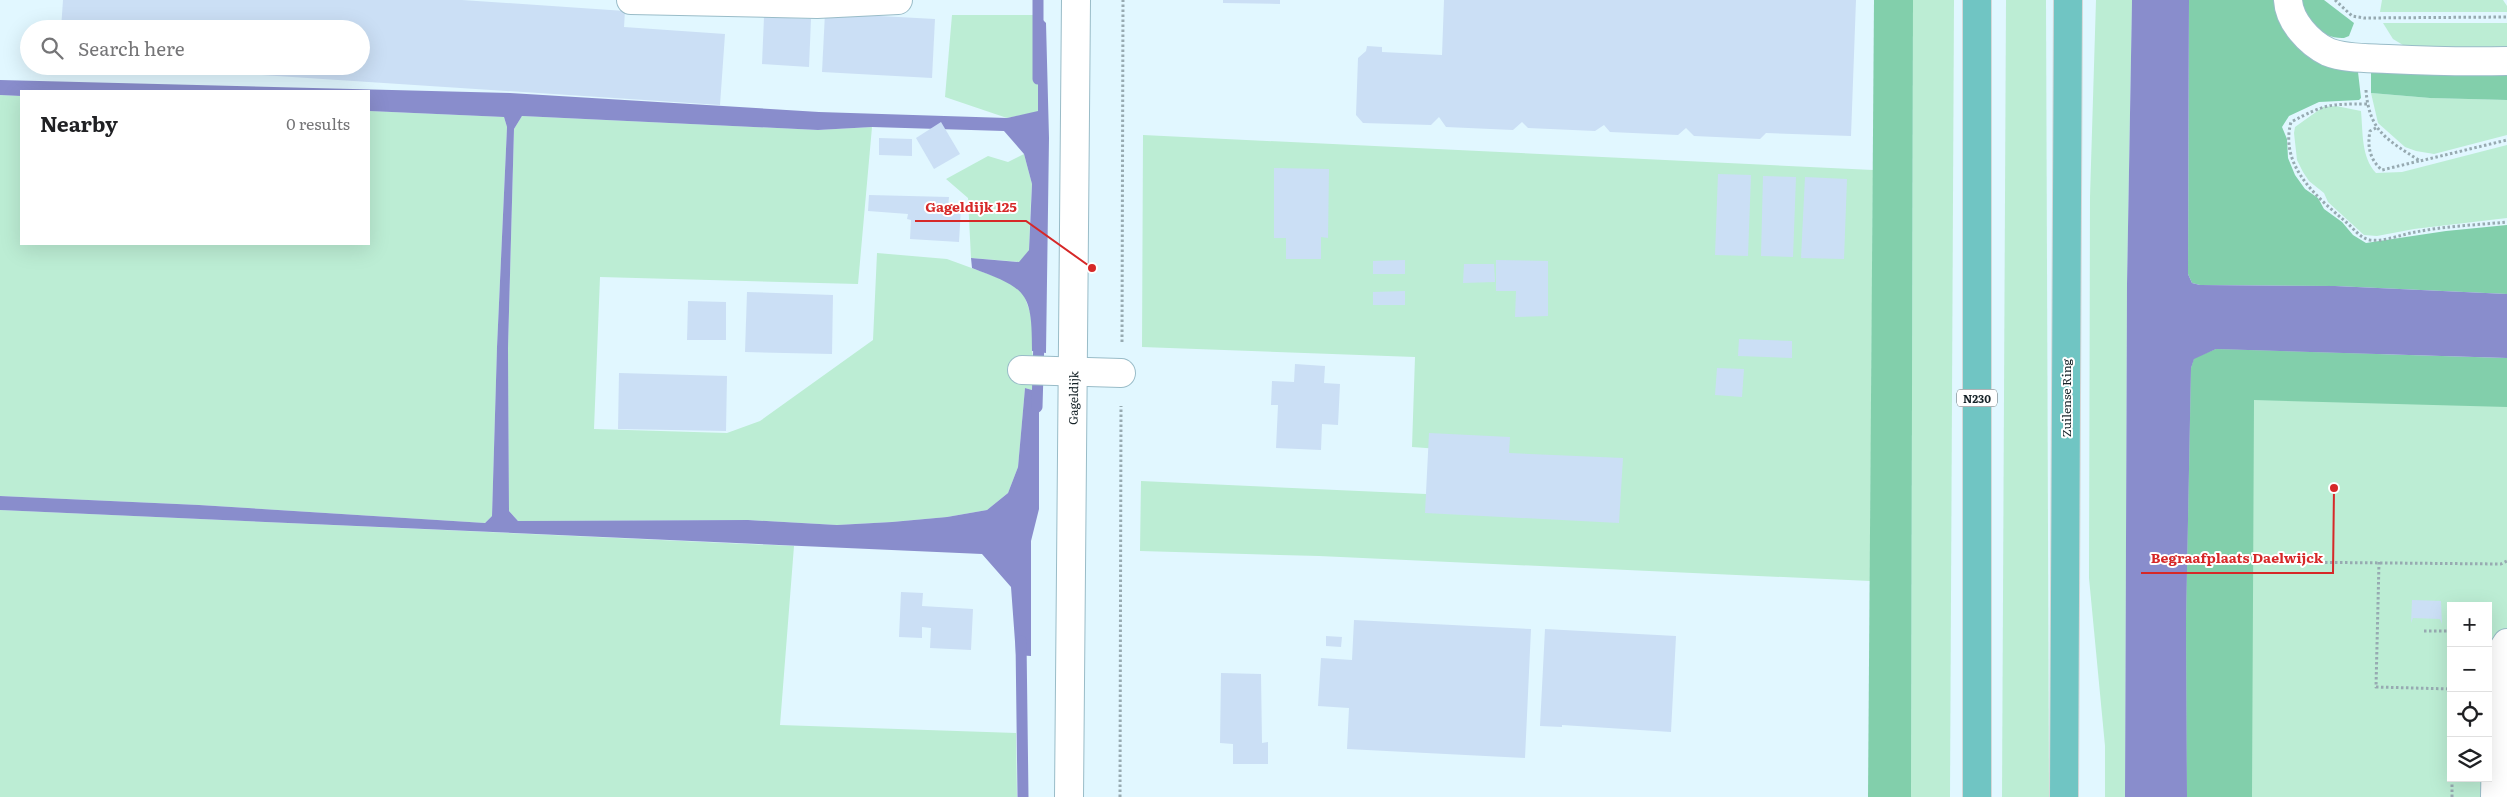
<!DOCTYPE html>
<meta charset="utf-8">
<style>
:root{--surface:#fff;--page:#f6f6f6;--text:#202124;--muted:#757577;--line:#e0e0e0}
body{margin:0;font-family:Literata,serif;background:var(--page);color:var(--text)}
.controls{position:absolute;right:15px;bottom:15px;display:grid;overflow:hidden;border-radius:0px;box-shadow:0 5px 20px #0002}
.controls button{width:45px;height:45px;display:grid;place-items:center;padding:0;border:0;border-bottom:1px solid var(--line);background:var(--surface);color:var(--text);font:25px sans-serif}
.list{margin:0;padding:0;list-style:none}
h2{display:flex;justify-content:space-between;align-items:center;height:65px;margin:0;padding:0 20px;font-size:21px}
h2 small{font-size:16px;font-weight:400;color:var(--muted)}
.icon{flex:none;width:28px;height:28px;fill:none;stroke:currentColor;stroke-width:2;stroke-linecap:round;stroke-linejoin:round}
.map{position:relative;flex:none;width:2507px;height:797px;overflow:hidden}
.search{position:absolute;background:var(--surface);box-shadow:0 5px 20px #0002;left:20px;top:20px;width:350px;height:55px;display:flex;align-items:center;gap:12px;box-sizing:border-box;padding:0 18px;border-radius:28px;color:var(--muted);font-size:19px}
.panel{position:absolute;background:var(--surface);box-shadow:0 5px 20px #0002;left:20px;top:90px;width:350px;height:155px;border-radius:0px}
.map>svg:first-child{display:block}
.green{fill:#bcedd4;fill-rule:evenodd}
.forest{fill:#82cfab}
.water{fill:#898dcc}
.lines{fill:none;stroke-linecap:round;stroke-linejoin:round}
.stream{stroke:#898dcc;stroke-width:11}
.building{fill:#cbdff5}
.minor-casing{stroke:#99bcc8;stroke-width:30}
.major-casing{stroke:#d5d7d8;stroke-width:30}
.path{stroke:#97aab1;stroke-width:3;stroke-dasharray:2.5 2.5;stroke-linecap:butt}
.minor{stroke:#fff;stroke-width:28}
.major{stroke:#70c5c3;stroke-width:28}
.labels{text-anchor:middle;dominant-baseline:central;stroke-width:4;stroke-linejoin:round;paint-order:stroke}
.shield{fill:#fff;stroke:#5c6568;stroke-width:1}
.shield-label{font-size:11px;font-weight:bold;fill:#162328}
.street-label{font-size:12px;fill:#162328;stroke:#fff}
.leader{fill:none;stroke:#d62828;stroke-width:2}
.callout-dot{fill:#d62828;stroke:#fff;stroke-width:2}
.callout-label{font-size:14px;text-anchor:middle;font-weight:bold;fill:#d62828;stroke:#fff;stroke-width:4;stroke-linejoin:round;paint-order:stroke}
</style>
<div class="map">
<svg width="2507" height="797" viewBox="0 0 2507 797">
<rect width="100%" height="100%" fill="#e1f7ff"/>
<g class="green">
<polygon points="1913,0 1954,0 1950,797 1911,797"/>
<polygon points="2006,0 2046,0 2049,797 2002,797"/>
<polygon points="2096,0 2132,0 2127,284 2125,797 2105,797 2105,746 2089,578 2090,197"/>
<polygon points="2382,0 2503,0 2507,6 2507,12 2380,12"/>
<polygon points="952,15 1038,15 1038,112 1007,118 945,97"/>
<polygon points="2383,23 2507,23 2507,47 2408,48 2393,39"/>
<polygon points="2371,93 2430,98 2507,100 2507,135 2434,154 2416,151 2405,147 2378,123"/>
<polygon points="0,95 21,96 21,244 369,244 369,111 504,117 507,127 497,347 492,516 485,523 199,505 0,496"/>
<path d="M2336 106 2361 111C2363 132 2361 157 2376 173L2402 172 2507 145V218L2414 229 2377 236 2364 235 2328 202 2324 193 2309 181 2303 172 2297 160 2294 133 2295 127 2323 107Z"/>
<polygon points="522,116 818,130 872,127 858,284 600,277 594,429 727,433 760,421 873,340 877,253 947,259 1010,282 1024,295 1032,318 1032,351 1039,392 1025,388 1018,467 1008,493 987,510 947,517 892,522 837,525 748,520 518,521 509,511 508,348 514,129"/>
<polygon points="1143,135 1873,170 1870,581 1319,556 1140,551 1141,481 1580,501 1580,459 1412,447 1415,357 1142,347"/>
<polygon points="1024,154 1032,184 1031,200 1029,250 1020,262 971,258 968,198 946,179 988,156 1008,162"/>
<path d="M2163 327 2507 370V797H2157ZM2451 606H2488V778H2451Z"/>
<polygon points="0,510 794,546 780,725 1016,733 1017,797 0,797"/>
</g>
<g class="forest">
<polygon points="1874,0 1913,0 1911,797 1868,797"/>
<polygon points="2189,0 2275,0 2347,70 2358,72 2361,98 2359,100 2319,102 2289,116 2282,127 2287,139 2288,158 2295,175 2305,189 2318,198 2324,209 2342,222 2353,235 2366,243 2446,231 2507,225 2507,294 2335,286 2200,285 2192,283 2188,274"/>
<path d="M2302 0H2324L2354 23 2349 36 2344 38C2321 39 2306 22 2302 0Z"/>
<polygon points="2507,71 2507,100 2430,98 2371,93 2371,72"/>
<polygon points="2216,349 2507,358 2507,407 2254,400 2252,797 2187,797 2186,622 2191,368 2194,358"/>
</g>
<g class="water">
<polygon points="2132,0 2189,0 2188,274 2192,283 2200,285 2335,286 2507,294 2507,358 2216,349 2194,359 2191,368 2186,622 2187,797 2125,797 2127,284"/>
<path d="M1038 15 1046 23 1049 138 1046 353 1032 351C1032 291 1027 289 972 268L971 258 1019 262 1029 250 1032 184 1024 154 1004 131 872 127 818 130 522 116 514 129 508 348 509 511 518 521 748 520 837 525 892 522 947 517 987 510 1008 493 1018 467 1025 388 1039 392V509L1031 541V656L1016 655 1011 587 982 554 0 510V496L199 505 485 523 492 516 497 347 507 127 504 117 369 111V91H21V96L0 95V80L510 93 819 112 1007 118 1038 111Z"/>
</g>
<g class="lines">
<g class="stream">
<polyline points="1038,0 1038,79"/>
<polyline points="1037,407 1039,338"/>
<polyline points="1021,641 1023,797"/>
</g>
</g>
<g class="building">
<polygon points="63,0 462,0 625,11 624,27 725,34 720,105 155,68 361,66 361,29 61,29"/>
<polygon points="1223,0 1280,0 1280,4 1223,3"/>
<polygon points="1444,0 1856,0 1851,136 1766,133 1760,139 1694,136 1686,128 1678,135 1610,132 1604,125 1595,131 1528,128 1522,122 1513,130 1446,127 1439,117 1431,125 1363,123 1356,115 1358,58 1366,51 1367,46 1382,47 1382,52 1442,55"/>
<polygon points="825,13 935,19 932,78 822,72"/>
<polygon points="764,17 811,19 809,67 762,64"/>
<polygon points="941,122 960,154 934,169 916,138"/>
<polygon points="879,138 912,139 912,156 879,155"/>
<polygon points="1274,168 1329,169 1328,238 1321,237 1321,259 1286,259 1286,238 1274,238"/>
<polygon points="1718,174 1751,175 1748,256 1715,255"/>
<polygon points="1763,176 1796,177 1793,257 1761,256"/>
<polygon points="1805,177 1847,179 1844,259 1801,258"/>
<polygon points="869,195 949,197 948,207 961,208 959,242 910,239 911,220 907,219 908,214 868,211"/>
<polygon points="1405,260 1405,274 1373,274 1373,261"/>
<polygon points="1496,260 1548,261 1548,316 1515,317 1516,291 1496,291"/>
<polygon points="1464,264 1494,264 1495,282 1463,283"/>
<polygon points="1405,291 1405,305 1373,305 1373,292"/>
<polygon points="747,292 833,295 832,354 745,352"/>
<polygon points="688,301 726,302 726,340 687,340"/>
<polygon points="1739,339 1792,341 1792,358 1738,356"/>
<polygon points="1295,364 1325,366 1324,383 1340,384 1338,425 1322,424 1321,450 1276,448 1278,405 1271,405 1272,381 1294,382"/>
<polygon points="1717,368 1744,369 1742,397 1715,395"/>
<polygon points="619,373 727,376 726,431 618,429"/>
<polygon points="1429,433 1510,437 1509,453 1623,458 1619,523 1425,513"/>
<polygon points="901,592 923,593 922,606 973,609 971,650 930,648 931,628 922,627 922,638 899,637"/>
<polygon points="2412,600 2441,601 2442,624 2440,619 2413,618 2411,623"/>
<polygon points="1354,620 1531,629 1525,758 1347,749 1349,708 1318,706 1321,658 1352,660"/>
<polygon points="1545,629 1676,636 1671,732 1562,725 1562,727 1540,726"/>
<polygon points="1326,636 1342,637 1341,647 1326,646"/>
<polygon points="1221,673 1261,674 1262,743 1268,742 1268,764 1233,764 1233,744 1220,743"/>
</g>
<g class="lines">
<defs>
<g id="minor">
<polyline points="631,0 817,4 898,0"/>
<path d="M2288 0C2289 21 2309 43 2328 52 2345 59 2370 58 2388 59 2428 61 2467 62 2507 61"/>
<polyline points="1022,370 1121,373"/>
<polyline points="1069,797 1076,0"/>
<polyline points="2495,797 2498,657 2507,643"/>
</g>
<g id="major">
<polyline points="1977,797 1977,0"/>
<polyline points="2064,797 2068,0"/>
</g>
</defs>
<use href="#minor" class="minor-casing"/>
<use href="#major" class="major-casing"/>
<g class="path">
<polyline points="2335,0 2352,16 2364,18 2507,17"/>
<path d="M2366 90C2369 132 2388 140 2420 161L2507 140"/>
<path d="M2367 104C2329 104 2325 104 2291 122 2279 166 2317 197 2346 222 2354 229 2360 238 2370 240 2385 242 2402 234 2416 232 2445 226 2477 225 2507 222"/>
<path d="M2376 128 2370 131C2367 147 2370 160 2382 170L2419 161"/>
<polyline points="1122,342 1123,0"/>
<polyline points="2280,562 2501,564 2507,561"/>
<polyline points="2379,562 2376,687 2451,689"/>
<polyline points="2424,631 2451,631"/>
<polyline points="1120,797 1121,406"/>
<polyline points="2452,797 2452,778"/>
</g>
<use href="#minor" class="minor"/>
<use href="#major" class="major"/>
</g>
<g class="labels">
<rect class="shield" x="1957" y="389.5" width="40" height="17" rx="4"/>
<g class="shield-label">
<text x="1977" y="398">N230</text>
</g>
<g class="street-label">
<text transform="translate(1073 398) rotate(-89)">Gageldijk</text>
<text transform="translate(2066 398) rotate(-90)">Zuilense Ring</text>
</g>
</g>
<path class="leader" d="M1092 268L1026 221H915M2334 488L2333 573H2141"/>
<g class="callout-dot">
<circle cx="1092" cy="268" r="5"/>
<circle cx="2334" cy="488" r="5"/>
</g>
<g class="callout-label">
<text x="971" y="212">Gageldijk 125</text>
<text x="2237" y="563">Begraafplaats Daelwijck</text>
</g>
</svg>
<div class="controls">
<button>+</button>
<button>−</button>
<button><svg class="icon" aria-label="locate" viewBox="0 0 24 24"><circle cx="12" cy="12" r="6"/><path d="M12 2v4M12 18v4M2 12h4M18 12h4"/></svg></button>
<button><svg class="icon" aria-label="layers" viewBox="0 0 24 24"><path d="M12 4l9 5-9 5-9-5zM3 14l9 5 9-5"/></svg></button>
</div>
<div class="search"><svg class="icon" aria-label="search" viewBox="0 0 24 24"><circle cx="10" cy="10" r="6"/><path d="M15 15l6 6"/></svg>Search here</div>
<section class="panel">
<h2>Nearby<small>0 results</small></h2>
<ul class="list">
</ul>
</section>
</div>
